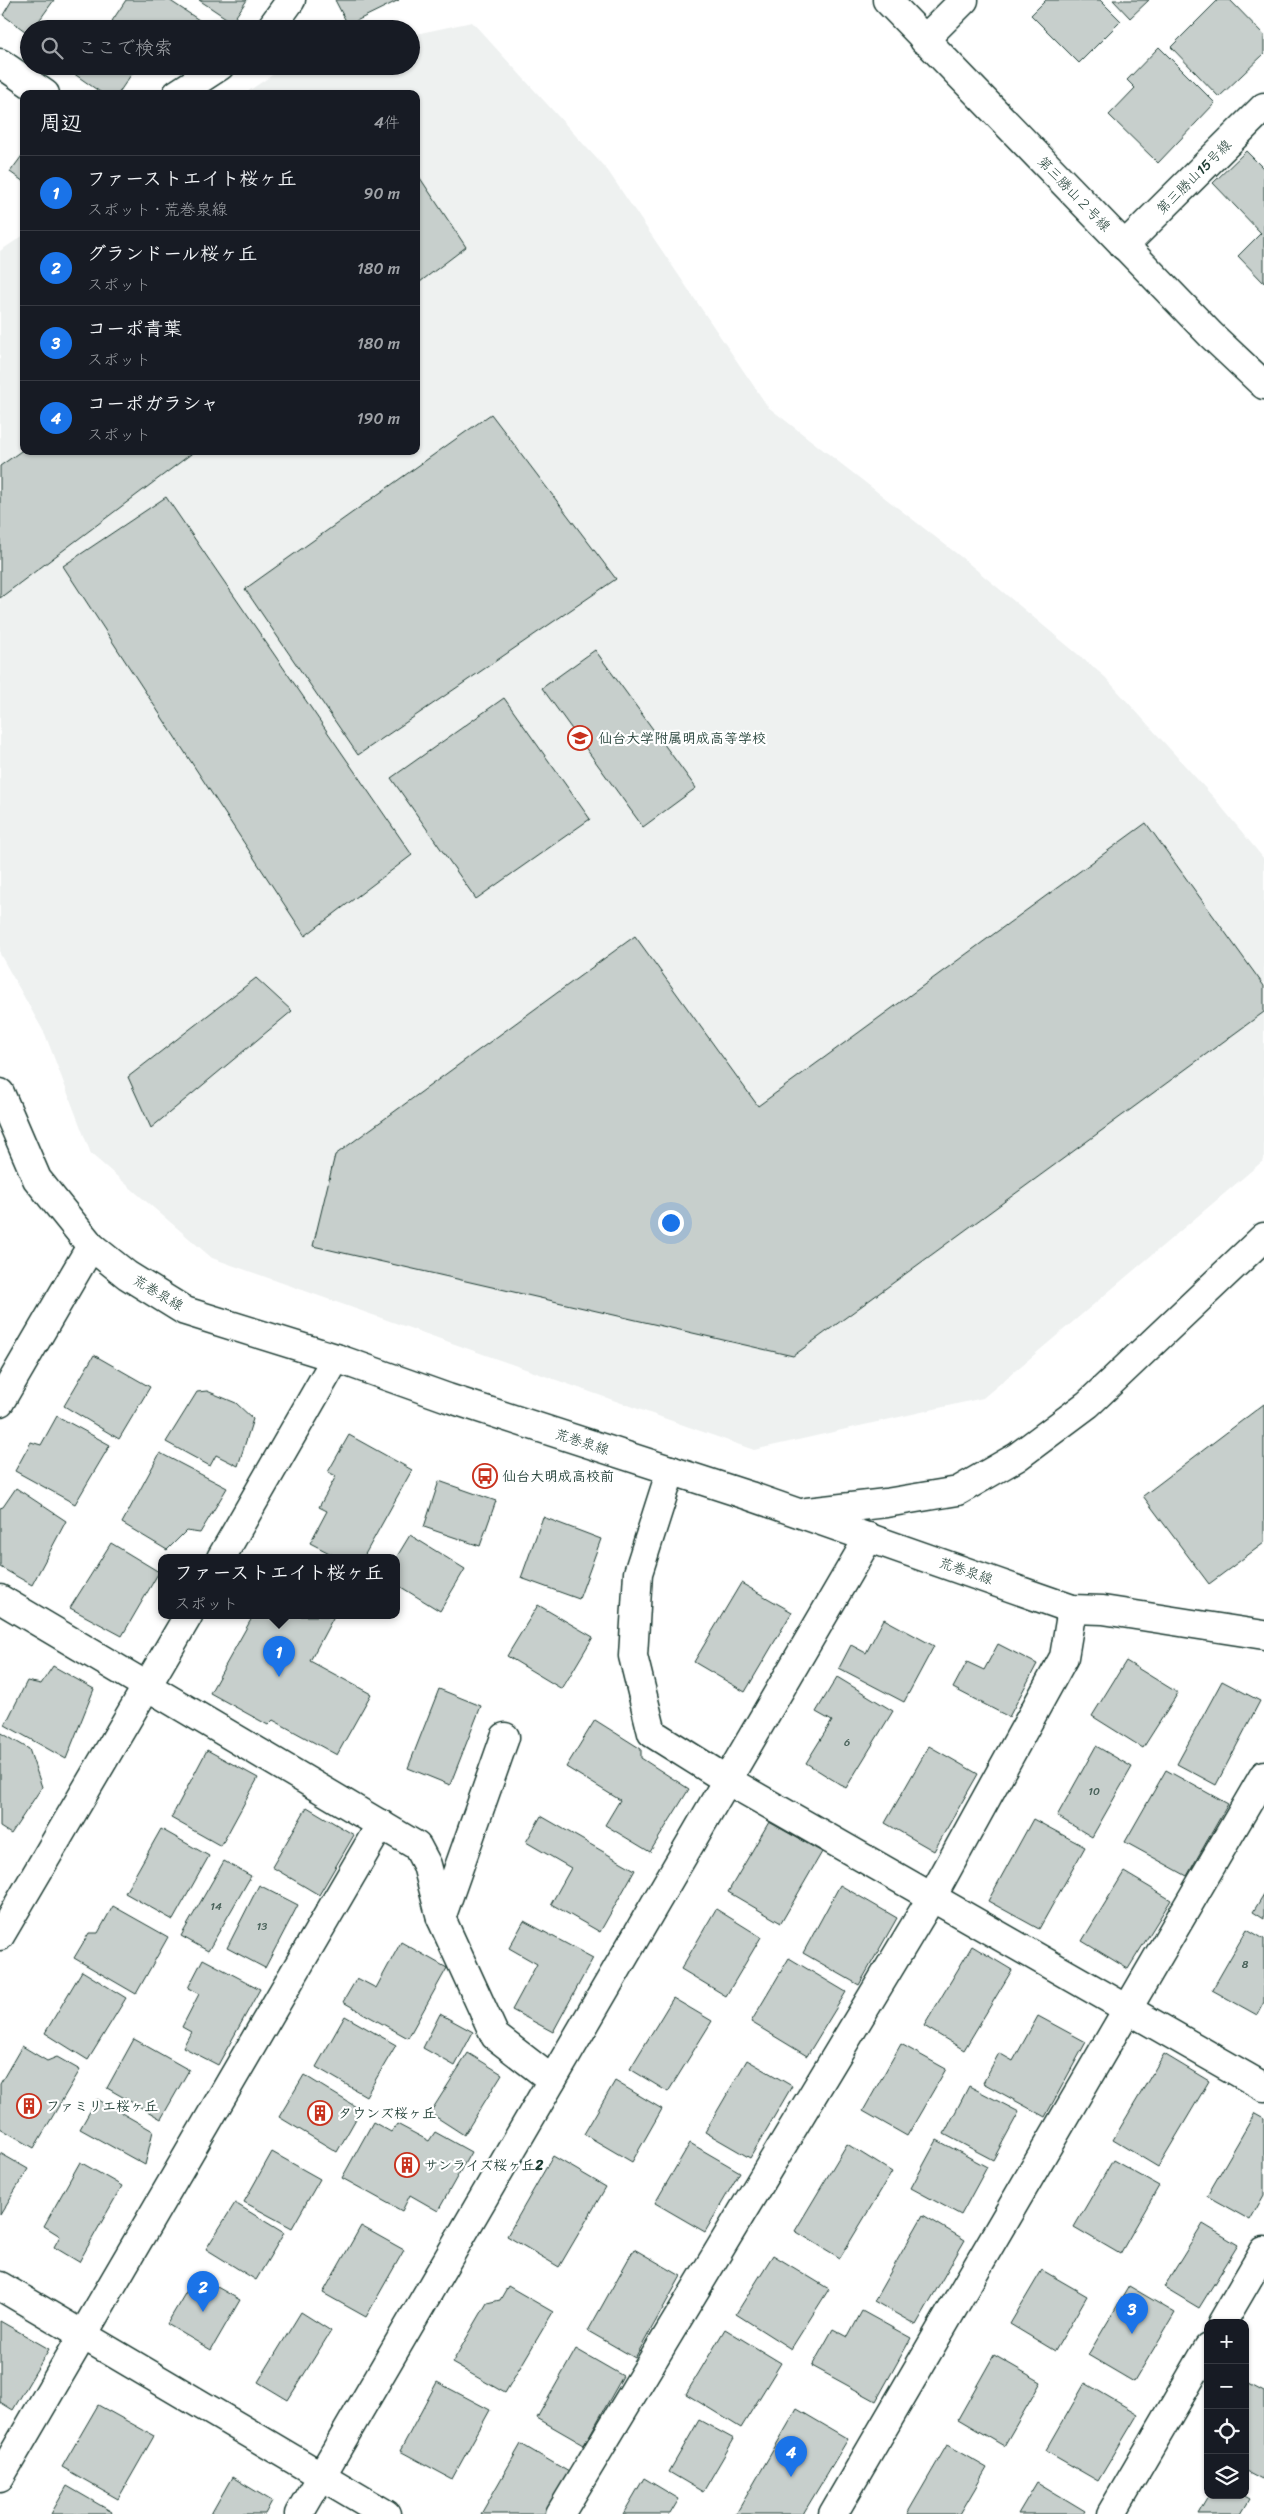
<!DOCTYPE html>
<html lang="ja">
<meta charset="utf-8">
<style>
:root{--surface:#171b24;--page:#242831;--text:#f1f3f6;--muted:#9ea1a6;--line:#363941;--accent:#1a73e8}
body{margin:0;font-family:Sriracha,"Klee One",sans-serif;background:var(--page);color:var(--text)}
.controls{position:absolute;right:15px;bottom:15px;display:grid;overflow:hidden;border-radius:10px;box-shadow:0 1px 4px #0004}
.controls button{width:45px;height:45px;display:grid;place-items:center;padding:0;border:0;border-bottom:1px solid var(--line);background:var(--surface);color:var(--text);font:25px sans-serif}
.you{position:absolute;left:670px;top:1222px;width:18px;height:18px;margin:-12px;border:4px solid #fff;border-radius:50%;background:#1a73e8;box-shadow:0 0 0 8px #1a73e833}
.badge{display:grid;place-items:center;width:32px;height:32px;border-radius:50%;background:var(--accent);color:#fff;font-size:16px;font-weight:700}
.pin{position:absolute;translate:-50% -41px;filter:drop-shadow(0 1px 2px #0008)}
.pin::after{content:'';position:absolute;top:26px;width:18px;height:15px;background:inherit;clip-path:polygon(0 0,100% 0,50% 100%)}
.popup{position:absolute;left:158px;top:1554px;width:242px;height:65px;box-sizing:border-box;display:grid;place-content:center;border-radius:10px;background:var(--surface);filter:drop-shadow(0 1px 4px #0005);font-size:16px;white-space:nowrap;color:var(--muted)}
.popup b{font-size:19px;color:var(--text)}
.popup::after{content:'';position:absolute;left:50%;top:100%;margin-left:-10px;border:10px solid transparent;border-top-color:var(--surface)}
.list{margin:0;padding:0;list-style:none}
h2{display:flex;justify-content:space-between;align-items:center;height:65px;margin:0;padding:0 20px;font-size:21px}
h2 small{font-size:16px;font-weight:400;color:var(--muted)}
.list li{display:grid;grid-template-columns:32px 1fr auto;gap:15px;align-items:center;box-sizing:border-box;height:75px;padding:0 20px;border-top:1px solid var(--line)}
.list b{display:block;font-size:19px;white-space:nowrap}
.list p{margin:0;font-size:16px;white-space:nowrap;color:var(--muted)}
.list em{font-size:16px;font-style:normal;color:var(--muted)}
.icon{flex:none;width:28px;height:28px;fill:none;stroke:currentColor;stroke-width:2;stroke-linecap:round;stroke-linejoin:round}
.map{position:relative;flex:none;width:1264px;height:2514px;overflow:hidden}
.search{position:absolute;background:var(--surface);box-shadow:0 1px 4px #0004;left:20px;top:20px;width:400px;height:55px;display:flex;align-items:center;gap:12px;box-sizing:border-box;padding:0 18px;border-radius:28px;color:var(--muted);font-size:19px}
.panel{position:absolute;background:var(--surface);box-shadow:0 1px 4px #0004;left:20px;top:90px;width:400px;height:365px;border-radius:10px}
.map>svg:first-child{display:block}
.built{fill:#eef1f0}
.building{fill:#c7cfcc;stroke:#1f3d34}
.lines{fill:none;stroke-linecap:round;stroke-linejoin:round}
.minor-casing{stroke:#1f3d34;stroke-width:31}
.minor{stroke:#fff;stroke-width:28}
.labels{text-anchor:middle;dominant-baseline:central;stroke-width:4.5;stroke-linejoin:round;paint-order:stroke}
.number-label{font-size:11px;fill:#49625a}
.street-label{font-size:14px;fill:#1f3d34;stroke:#fff}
.poi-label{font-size:14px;font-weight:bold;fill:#1f3d34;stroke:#fff;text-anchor:start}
</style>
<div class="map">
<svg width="1264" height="2514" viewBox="0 0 1264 2514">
<rect width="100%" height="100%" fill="#fff"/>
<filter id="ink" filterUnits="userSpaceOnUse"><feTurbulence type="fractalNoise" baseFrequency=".02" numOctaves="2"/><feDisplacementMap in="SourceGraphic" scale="10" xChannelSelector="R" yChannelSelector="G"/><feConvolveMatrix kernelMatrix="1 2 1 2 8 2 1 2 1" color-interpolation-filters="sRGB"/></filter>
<g filter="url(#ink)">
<polygon class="built" points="472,22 608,171 768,407 961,557 1105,677 1215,799 1264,859 1264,1160 983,1398 754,1450 212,1258 91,1154 45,1034 0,954 0,251 24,235 24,451 416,451 416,94 244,94 286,66 411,66 411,35"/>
<g class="building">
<polygon points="12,0 54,0 33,29 29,29 29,34 3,15"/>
<polygon points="126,0 169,0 208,26 206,29 123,29 112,21"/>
<polygon points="199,0 247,0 232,22"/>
<polygon points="335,0 399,0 348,25"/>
<polygon points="1046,0 1100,0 1121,21 1079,63 1031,15"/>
<polygon points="1113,0 1149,0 1130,18"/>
<polygon points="1218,0 1230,0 1264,35 1264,54 1219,97 1171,47"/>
<polygon points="1159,47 1215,103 1158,163 1109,115 1135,88 1127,80"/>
<polygon points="77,66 137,66 118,94 103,94 73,73"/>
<polygon points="1246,151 1264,169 1264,283 1238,256 1261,233 1213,183"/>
<polygon points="24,153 24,182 10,172"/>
<polygon points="416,172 466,247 416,285"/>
<polygon points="491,414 616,579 358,755 245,589"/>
<polygon points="24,449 24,451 195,451 0,598 0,466"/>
<polygon points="166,497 412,855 305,936 63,566"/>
<polygon points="595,650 696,788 643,827 542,688"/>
<polygon points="504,698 590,819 476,899 391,778"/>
<polygon points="1146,823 1264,986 1264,1012 793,1356 313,1246 335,1155 635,936 758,1106"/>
<polygon points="256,978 292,1011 151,1128 128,1077"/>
<polygon points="94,1355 150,1387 119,1439 64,1406"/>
<polygon points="207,1391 236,1403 253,1419 238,1466 216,1455 210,1466 166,1442 197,1392"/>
<polygon points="1264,1404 1264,1543 1209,1584 1143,1496"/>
<polygon points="57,1416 110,1445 75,1504 15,1471 31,1442 41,1445"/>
<polygon points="349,1435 412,1470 363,1558 339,1558 310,1543 327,1511 319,1507 336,1476 328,1472"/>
<polygon points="160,1453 227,1488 200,1533 186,1531 167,1550 122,1523"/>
<polygon points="439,1481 496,1501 480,1546 424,1527"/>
<polygon points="16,1488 66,1521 32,1585 0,1567 0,1508 3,1507"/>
<polygon points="543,1517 601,1539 579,1599 521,1578"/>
<polygon points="410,1535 465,1569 440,1611 396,1584 396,1558"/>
<polygon points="111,1543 159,1572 122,1636 70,1608"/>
<polygon points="741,1583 792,1612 745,1692 694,1662"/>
<polygon points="538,1605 593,1637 562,1689 507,1656"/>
<polygon points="253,1616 334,1616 310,1661 371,1694 337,1755 273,1720 268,1725 210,1693"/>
<polygon points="884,1619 934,1646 904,1702 839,1668 851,1645 866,1653"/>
<polygon points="998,1644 1037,1664 1009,1717 953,1688 967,1662 984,1670"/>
<polygon points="1126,1661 1178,1693 1143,1748 1092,1716"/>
<polygon points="53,1666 94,1689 66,1759 5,1725 27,1681 41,1684"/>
<polygon points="837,1677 893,1711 846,1788 806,1763 832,1721 816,1712"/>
<polygon points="1222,1681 1260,1701 1216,1785 1177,1764"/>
<polygon points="439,1689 481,1706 450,1785 408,1768"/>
<polygon points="595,1720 641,1749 641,1758 689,1789 650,1852 605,1825 620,1800 566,1767"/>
<polygon points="0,1732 29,1749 42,1787 11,1834 0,1827"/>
<polygon points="929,1746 978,1774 934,1851 885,1823"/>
<polygon points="1096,1746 1132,1767 1092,1837 1057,1816"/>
<polygon points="207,1750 258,1778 221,1846 171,1818"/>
<polygon points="1166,1770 1228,1804 1187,1876 1125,1842"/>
<polygon points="307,1807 354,1835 319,1895 272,1867"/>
<polygon points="541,1816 635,1870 600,1932 551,1904 571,1868 526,1842"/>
<polygon points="1033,1819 1085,1847 1039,1929 988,1901"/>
<polygon points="769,1822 822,1852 781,1923 728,1892"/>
<polygon points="161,1829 209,1856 173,1920 125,1893"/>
<polygon points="224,1861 251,1876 208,1951 181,1936"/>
<polygon points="1124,1872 1171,1900 1128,1969 1082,1941"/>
<polygon points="259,1885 298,1905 265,1968 227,1948"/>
<polygon points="840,1885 897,1918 859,1985 803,1953"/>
<polygon points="1264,1894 1264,1919 1253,1912"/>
<polygon points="113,1906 168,1937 136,1994 74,1958 89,1933 98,1933"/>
<polygon points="716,1909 761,1937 726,1996 681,1969"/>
<polygon points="524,1921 593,1958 553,2032 512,2010 537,1964 509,1948"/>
<polygon points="1247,1929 1264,1939 1264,2002 1257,2015 1212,1990"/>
<polygon points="401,1942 447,1968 408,2038 343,2002 357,1978 376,1988"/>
<polygon points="972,1946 1012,1970 964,2050 924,2026"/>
<polygon points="789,1958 846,1992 807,2056 751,2022"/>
<polygon points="203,1959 260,1989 218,2065 183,2047 191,2032 182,2027 199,1994 188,1988"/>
<polygon points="82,1971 126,1998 88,2060 45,2033"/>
<polygon points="673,1998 712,2021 668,2092 630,2069"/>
<polygon points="440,2014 473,2032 455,2066 423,2048"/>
<polygon points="345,2016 396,2045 366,2096 316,2067"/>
<polygon points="1038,2016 1086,2042 1045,2117 983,2083 999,2053 1013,2061"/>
<polygon points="134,2039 189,2070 161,2119 107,2088"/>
<polygon points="901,2044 946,2069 907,2136 863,2111"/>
<polygon points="22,2046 47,2061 57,2057 80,2070 34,2148 0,2128 0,2084"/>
<polygon points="468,2053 502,2074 464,2135 430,2113"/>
<polygon points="1164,2054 1209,2081 1158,2167 1113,2140"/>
<polygon points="747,2060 792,2086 750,2158 705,2132"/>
<polygon points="304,2075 361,2110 337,2152 279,2117"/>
<polygon points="615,2081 662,2109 632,2162 584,2134"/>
<polygon points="969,2086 1019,2112 993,2160 944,2134"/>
<polygon points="97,2099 153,2131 145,2165 80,2129"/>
<polygon points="1255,2113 1264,2118 1264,2195 1250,2220 1207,2196"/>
<polygon points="373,2122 391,2132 397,2124 429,2141 435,2132 471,2152 438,2211 410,2195 402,2211 342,2178"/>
<polygon points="937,2140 987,2167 961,2215 911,2188"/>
<polygon points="690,2143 740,2172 705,2232 655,2203"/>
<polygon points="847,2144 892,2172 840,2258 795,2231"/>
<polygon points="272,2152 320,2179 292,2228 244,2202"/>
<polygon points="0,2153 28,2169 0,2215"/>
<polygon points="553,2156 606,2187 559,2267 507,2236"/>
<polygon points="1113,2160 1159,2186 1120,2254 1074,2227"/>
<polygon points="80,2162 122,2186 79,2262 54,2247 60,2236 44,2226"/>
<polygon points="235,2203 284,2233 256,2280 206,2249"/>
<polygon points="923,2215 965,2240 916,2325 874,2301"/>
<polygon points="1203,2224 1238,2245 1199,2308 1164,2287"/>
<polygon points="361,2226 404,2250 366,2317 323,2293"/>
<polygon points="634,2249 681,2276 635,2358 588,2331"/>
<polygon points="773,2255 829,2289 791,2349 736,2314"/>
<polygon points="1042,2270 1087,2296 1055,2351 1010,2324"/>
<polygon points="196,2275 240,2300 211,2350 167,2324"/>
<polygon points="508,2286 553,2312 505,2393 452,2363 487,2303 500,2300"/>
<polygon points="1129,2286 1175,2313 1134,2382 1088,2355"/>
<polygon points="862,2311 911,2338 876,2401 812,2366 833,2329 848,2337"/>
<polygon points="301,2312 331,2331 288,2400 258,2382"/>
<polygon points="0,2321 49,2349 13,2410 0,2402"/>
<polygon points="725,2329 781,2363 741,2428 686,2394"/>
<polygon points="576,2349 623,2376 584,2445 537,2418"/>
<polygon points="994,2355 1041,2382 1004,2446 958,2419"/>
<polygon points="437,2382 490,2410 452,2479 400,2451"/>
<polygon points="1085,2383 1138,2414 1098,2481 1046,2451"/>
<polygon points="1249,2384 1264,2392 1264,2475 1262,2479 1245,2470 1245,2390"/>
<polygon points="98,2405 154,2436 118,2499 62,2467"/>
<polygon points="797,2409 848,2439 803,2514 736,2514"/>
<polygon points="699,2420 734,2439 703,2492 669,2472"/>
<polygon points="521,2444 569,2472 545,2514 481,2514"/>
<polygon points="947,2445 987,2468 960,2514 907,2514"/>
<polygon points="232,2477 272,2501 265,2514 211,2514"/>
<polygon points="644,2478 679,2499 670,2514 623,2514"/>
<polygon points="1037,2482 1085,2511 1083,2514 1018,2514"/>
<polygon points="67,2486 112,2512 111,2514 51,2514"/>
<polygon points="1209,2495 1243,2495 1250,2499 1241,2514 1198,2514"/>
</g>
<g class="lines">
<defs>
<g id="minor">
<polyline points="887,0 1211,335 1264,385"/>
<polyline points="270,29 291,0"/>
<polyline points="924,40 964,0"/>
<polyline points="0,63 45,94"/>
<polyline points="177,94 220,66"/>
<polyline points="1124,246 1264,107"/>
<polyline points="0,1093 37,1179 91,1246 127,1275 185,1311 336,1358 448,1398 750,1496 1072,1609 1103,1610 1264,1635"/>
<polyline points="0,1402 91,1246"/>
<polyline points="671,1470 638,1573 633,1656 652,1733 727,1780 1264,2087"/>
<polyline points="807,1512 886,1503 958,1491 1017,1457 1088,1404 1264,1237"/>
<polyline points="221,1558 336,1358"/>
<polyline points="0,1599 417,1846 427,1865 441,1918 495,2036 552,2080"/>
<polyline points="441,1918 505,1737"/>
<polyline points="0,1936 188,1616"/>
<polyline points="0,2286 386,2514"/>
<polyline points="1222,2323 1264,2251"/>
<polyline points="0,2477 381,1824"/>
<polyline points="299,2514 869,1537"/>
<polyline points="560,2514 932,1897 1064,1657 1072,1609"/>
<polyline points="833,2514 1264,1775"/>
<polyline points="1111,2514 1208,2348"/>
</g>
</defs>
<use href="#minor" class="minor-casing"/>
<use href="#minor" class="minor"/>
</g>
</g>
<defs>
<symbol id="school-ring" viewBox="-11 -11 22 22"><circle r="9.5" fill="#fff" stroke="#c8321e" stroke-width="1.5"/><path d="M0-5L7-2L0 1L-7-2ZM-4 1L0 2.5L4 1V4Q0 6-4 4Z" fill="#c8321e"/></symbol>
<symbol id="bus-ring" viewBox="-11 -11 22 22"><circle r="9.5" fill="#fff" stroke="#c8321e" stroke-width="1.5"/><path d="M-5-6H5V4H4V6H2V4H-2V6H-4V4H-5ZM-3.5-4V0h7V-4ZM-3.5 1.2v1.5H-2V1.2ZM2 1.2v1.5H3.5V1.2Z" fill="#c8321e"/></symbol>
<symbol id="building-ring" viewBox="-11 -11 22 22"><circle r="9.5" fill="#fff" stroke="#c8321e" stroke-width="1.5"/><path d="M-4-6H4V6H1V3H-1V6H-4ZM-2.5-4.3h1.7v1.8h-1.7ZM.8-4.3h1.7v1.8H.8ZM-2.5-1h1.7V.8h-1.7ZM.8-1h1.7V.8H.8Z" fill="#c8321e"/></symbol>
</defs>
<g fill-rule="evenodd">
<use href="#school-ring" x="566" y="724" width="28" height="28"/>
<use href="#bus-ring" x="471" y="1462" width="28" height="28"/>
<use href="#building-ring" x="15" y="2092" width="28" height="28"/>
<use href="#building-ring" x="306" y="2099" width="28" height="28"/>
<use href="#building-ring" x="393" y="2151" width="28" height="28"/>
</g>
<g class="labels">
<g class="number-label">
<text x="847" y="1742">6</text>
<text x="1094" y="1791">10</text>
<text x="216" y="1906">14</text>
<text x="262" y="1926">13</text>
<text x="1245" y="1964">8</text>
</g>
<g class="street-label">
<text transform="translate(1194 177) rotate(-45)">第三勝山15号線</text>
<text transform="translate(1074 194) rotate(46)">第三勝山２号線</text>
<text transform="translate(158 1293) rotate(31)">荒巻泉線</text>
<text transform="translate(582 1442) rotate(18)">荒巻泉線</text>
<text transform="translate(966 1571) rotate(19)">荒巻泉線</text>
</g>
<g class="poi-label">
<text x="598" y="738">仙台大学附属明成高等学校</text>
<text x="502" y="1476">仙台大明成高校前</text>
<text x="46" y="2106">ファミリエ桜ヶ丘</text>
<text x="338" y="2113">タウンズ桜ヶ丘</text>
<text x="424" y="2165">サンライズ桜ヶ丘2</text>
</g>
</g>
</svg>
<div class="controls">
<button>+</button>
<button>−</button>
<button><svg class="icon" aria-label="locate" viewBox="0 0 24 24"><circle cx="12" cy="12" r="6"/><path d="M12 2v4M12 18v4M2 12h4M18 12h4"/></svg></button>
<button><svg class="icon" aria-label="layers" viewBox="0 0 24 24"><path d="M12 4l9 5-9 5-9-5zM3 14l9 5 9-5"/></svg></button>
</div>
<div class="you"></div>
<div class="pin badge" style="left:279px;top:1677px">1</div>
<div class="popup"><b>ファーストエイト桜ヶ丘</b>スポット</div>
<div class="pin badge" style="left:203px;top:2312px">2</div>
<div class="pin badge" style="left:1132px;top:2334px">3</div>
<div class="pin badge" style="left:791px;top:2477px">4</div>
<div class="search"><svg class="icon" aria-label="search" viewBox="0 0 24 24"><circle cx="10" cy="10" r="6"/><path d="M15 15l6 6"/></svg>ここで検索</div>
<section class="panel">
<h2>周辺<small>4件</small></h2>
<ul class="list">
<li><span class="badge">1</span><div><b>ファーストエイト桜ヶ丘</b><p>スポット · 荒巻泉線</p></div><em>90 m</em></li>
<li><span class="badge">2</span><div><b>グランドール桜ヶ丘</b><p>スポット</p></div><em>180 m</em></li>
<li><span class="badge">3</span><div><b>コーポ青葉</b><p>スポット</p></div><em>180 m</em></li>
<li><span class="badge">4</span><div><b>コーポガラシャ</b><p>スポット</p></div><em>190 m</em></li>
</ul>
</section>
</div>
